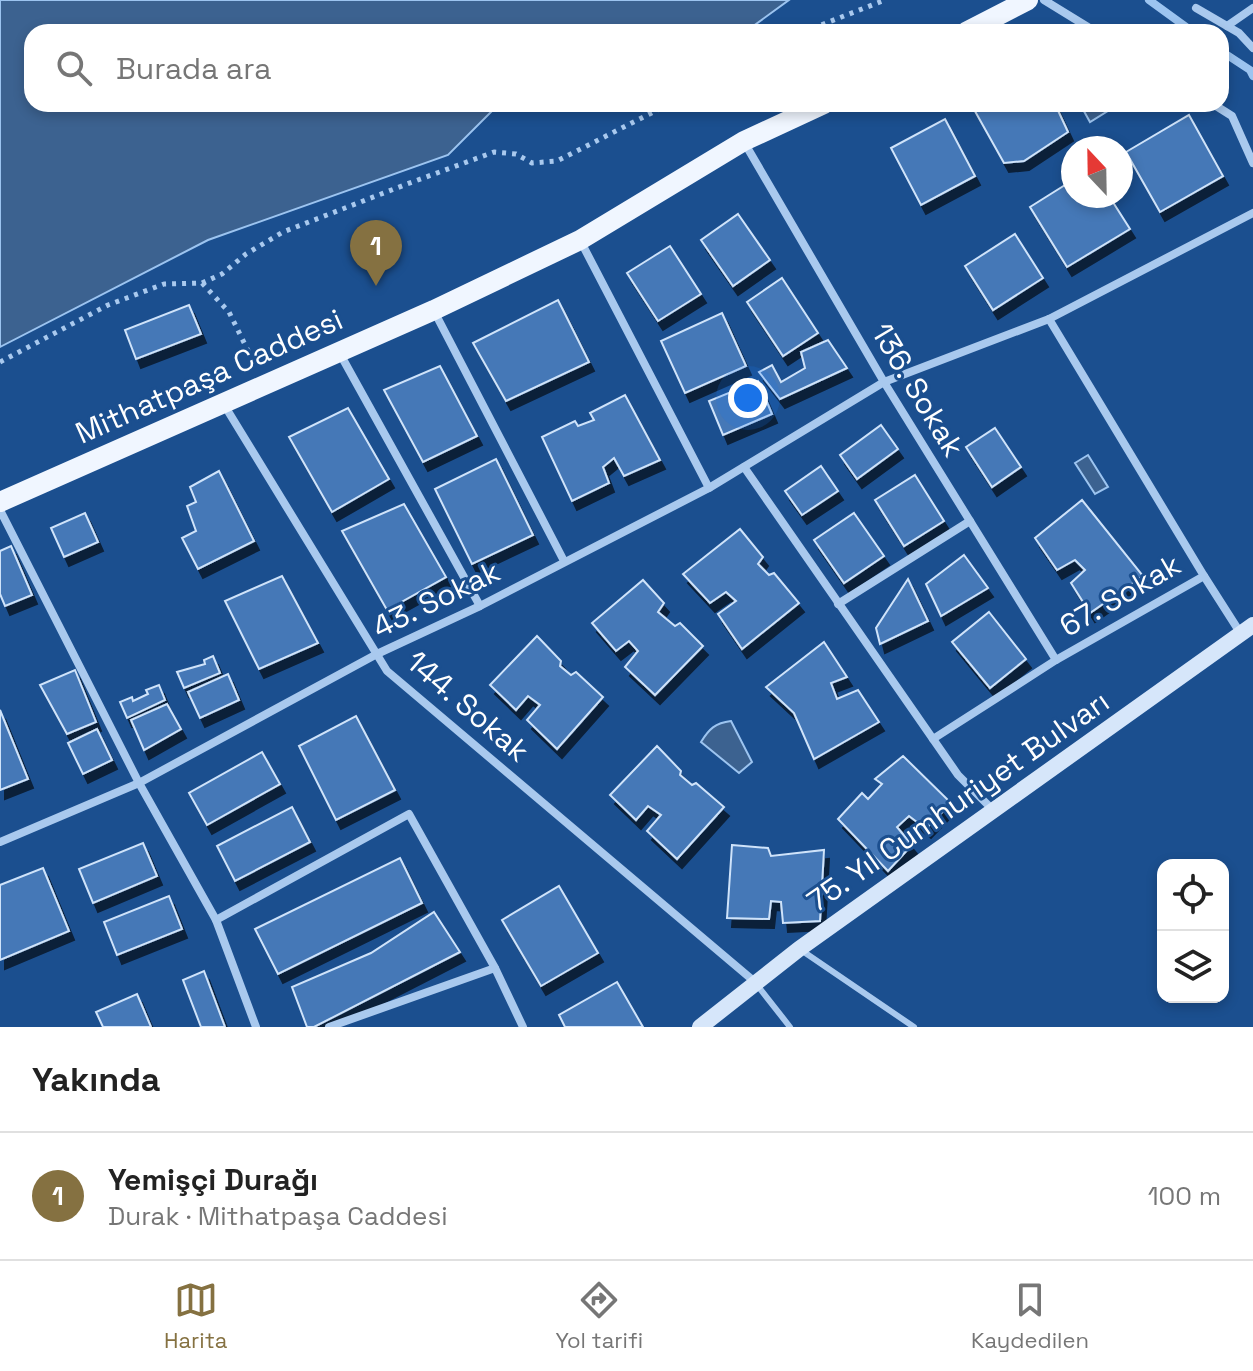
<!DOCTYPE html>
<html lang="tr">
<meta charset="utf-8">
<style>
:root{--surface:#fff;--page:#f2f2f2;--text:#222;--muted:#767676;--line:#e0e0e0;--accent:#857141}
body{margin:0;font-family:"Space Grotesk",sans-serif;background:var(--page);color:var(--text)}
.controls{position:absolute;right:24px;bottom:24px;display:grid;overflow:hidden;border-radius:16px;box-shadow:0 4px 12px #0003}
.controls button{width:72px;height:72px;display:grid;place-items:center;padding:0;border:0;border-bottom:2px solid var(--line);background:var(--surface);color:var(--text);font:40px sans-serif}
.compass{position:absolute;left:1061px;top:136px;width:72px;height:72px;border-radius:50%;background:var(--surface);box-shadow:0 4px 12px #0003;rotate:338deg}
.you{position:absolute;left:748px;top:398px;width:28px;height:28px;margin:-20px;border:6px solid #fff;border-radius:50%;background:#1a73e8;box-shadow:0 0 0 12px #1a73e833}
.badge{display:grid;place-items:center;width:52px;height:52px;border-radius:50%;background:var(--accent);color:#fff;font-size:26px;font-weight:700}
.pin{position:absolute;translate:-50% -66px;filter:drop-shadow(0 2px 4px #0008)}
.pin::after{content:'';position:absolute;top:42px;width:28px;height:24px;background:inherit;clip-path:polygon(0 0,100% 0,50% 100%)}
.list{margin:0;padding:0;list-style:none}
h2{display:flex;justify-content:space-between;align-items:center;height:104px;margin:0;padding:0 32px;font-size:34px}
h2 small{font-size:26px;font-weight:400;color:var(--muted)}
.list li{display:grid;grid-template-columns:52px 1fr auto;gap:24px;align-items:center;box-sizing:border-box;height:128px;padding:0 32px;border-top:2px solid var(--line)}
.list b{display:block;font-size:30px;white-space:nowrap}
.list p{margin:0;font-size:26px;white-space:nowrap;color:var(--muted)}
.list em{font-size:26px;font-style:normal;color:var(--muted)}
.icon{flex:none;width:44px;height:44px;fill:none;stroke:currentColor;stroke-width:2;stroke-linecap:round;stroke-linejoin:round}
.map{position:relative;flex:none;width:1253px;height:1027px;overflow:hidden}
.search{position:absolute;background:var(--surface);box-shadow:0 4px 12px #0003;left:24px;right:24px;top:24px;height:88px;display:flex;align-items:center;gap:20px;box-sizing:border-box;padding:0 28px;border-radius:24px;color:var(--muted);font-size:30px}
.sheet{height:232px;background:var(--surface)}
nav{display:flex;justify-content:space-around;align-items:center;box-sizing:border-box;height:112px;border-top:2px solid var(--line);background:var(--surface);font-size:22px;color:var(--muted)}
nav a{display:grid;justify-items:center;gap:4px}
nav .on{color:var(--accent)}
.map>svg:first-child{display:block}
.water{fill:#3c6290;stroke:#9cc4f0;stroke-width:2}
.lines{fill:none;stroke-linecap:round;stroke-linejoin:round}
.stream{stroke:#9cc4f0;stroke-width:8}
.building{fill:#4478b7;stroke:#cfe3fa;stroke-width:2;filter:url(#shadow)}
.path{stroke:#a9c9ee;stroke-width:5;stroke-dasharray:4 6;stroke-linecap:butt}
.lane{stroke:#a9c9ee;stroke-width:6}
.street{stroke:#a9c9ee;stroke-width:8}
.secondary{stroke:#d6e6fa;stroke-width:16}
.primary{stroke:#f0f6ff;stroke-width:20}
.labels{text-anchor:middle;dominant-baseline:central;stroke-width:6;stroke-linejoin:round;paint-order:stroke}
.street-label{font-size:30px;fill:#fff;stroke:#1b4f8f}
</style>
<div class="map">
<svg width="1253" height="1027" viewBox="0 0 1253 1027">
<defs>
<filter id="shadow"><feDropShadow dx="5" dy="9" stdDeviation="0" flood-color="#0009"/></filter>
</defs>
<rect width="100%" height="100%" fill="#1b4f8f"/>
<g class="water">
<polygon points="0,0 789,0 745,32 32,32 32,104 499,104 448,155 208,240 0,347"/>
<polygon points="1080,104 1119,104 1090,122"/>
<polygon points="1088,455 1108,487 1095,494 1075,463"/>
<path d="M731 721 752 762 739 773 701 742C709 729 715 723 731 721Z"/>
</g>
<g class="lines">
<g class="stream">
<polyline points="1149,0 1193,32"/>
<polyline points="1221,51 1250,70 1253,76"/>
</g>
</g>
<g class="building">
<polygon points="971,104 1055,104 1068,132 1024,161 1004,163"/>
<polygon points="1189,115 1223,176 1160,212 1126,152"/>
<polygon points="945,119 975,176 921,205 891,148"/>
<polygon points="1073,180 1073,196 1109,196 1130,229 1067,267 1030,207"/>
<polygon points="738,214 770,260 733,286 701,240"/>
<polygon points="1015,234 1043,278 993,310 965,266"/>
<polygon points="670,246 701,294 658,321 627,273"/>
<polygon points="782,278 818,333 783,356 747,302"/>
<polygon points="558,300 589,362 506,401 473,343"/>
<polygon points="189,305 201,334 136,359 125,330"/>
<polygon points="722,313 746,366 685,393 661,341"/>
<polygon points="828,340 847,368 780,399 759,372 772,365 781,382 805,368 801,352"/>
<polygon points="440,366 477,436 423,462 384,390"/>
<polygon points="758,381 772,414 723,435 709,401"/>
<polygon points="625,395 660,460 624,476 614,458 603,467 609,483 572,501 542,437 575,421 578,426 594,420 590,413"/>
<polygon points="348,408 389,479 332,512 289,437"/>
<polygon points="881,425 898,449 857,479 840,455"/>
<polygon points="995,428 1021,467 992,487 966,447"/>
<polygon points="496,459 533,535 472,564 435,489"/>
<polygon points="821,466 838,491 802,515 785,491"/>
<polygon points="219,471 254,541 198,569 182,538 196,531 187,506 196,502 190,487"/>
<polygon points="915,475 944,521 904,546 875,500"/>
<polygon points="1082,500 1143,576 1090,613 1071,583 1085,570 1075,560 1057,570 1035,538"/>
<polygon points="404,504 446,577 387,610 342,531"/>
<polygon points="85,513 98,542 64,557 51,528"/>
<polygon points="854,513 884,556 844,583 814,540"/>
<polygon points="740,529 763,557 758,564 769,575 774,573 799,603 742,649 718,614 736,601 726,592 710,603 683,574"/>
<polygon points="11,546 32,595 5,606 0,594 0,551"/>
<polygon points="964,555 988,588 941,616 926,584"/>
<polygon points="282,576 318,643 259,669 225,601"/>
<polygon points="908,579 928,621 880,644 876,628"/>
<polygon points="643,580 664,603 658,612 675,626 680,623 703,646 655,695 625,667 638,651 629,641 616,651 592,623"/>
<polygon points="989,612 1026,659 990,688 952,642"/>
<polygon points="537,636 561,661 560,666 571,675 576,672 603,697 557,749 527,720 540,705 528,696 516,710 490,685"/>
<polygon points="824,642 847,677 831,683 837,699 858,690 879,722 814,759 794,713 766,687"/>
<polygon points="213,656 220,673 184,688 177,672 205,664 204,660"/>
<polygon points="75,670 96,722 67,734 40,685"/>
<polygon points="228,674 239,700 200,718 188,692"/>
<polygon points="159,685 165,700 127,718 120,702 132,697 133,701 148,694 146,690"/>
<polygon points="167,704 181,729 144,750 131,720"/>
<polygon points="0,710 28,779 0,790"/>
<polygon points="356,716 395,790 336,820 299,746"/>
<polygon points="97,729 112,760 83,774 68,743"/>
<polygon points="657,746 681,771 680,775 692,785 696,783 724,807 677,859 647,831 661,815 648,806 636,820 610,795"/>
<polygon points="262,752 280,784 207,825 189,793"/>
<polygon points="903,756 951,803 926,829 909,816 897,827 912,845 888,871 838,819 862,793 868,799 882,784 875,779"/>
<polygon points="292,807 310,842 235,881 217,846"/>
<polygon points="143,843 157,876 93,903 79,869"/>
<polygon points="732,845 768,848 771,856 824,850 820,921 783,923 781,902 771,901 769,919 727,918"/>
<polygon points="400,858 422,903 278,974 255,929"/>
<polygon points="43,868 69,931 0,960 0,885"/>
<polygon points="559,886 598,953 541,986 502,920"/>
<polygon points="169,896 182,929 117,955 104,922"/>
<polygon points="434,912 460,952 314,1027 307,1027 292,987 371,953"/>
<polygon points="204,971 225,1027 201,1027 183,980"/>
<polygon points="617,982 643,1027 565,1027 559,1015"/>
<polygon points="137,994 151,1027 103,1027 96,1012"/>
</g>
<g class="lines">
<g class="path">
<polyline points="803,32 885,0"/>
<polyline points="202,283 222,274 246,254 283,232 407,184 494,152 516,154 532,163 557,161 669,104"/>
<polyline points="0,362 108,305 164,284 202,283 229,312 255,365"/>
</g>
<g class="lane">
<polyline points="801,950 914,1027"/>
<polyline points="757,985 790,1027"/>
</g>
<g class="street">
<polyline points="1044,0 1096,32"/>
<polyline points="1196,8 1239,33 1253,48"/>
<polyline points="1227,26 1253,8"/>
<polyline points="1213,104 1232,116 1253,163"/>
<polyline points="744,142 884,382 1056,660"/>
<polyline points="580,240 709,488"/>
<polyline points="434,311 564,561"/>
<polyline points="339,352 480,606"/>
<polyline points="223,403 387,671 755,982"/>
<polyline points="744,467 958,775 993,810"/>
<polyline points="0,510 139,783 216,920 256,1027"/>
<polyline points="1204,576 1241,634"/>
<polyline points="838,604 970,521"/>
<polyline points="933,739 1056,660 1204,576 1049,319"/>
<polyline points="0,842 139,783 377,654 480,606 709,488 884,382 1049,319 1253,213"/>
<polyline points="216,920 409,814 495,968 523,1027"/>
<polyline points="329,1027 495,968"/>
</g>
<polyline class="secondary" points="700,1027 799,949 1253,625"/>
<g class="primary">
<polyline points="966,32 1028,0"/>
<polyline points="0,502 434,310 580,240 744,141 824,104"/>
</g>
</g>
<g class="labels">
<g class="street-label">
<text transform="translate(209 376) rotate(-24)">Mithatpaşa Caddesi</text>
<text transform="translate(918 390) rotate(59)">136. Sokak</text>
<text transform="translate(1120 595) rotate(-30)">67. Sokak</text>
<text transform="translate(436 599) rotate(-26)">43. Sokak</text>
<text transform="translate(468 706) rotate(41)">144. Sokak</text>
<text transform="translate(958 801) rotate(-35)">75. Yıl Cumhuriyet Bulvarı</text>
</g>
</g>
</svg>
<div class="controls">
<button><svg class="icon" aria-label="locate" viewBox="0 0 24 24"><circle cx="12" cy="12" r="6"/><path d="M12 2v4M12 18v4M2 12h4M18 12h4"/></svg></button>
<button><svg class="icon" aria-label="layers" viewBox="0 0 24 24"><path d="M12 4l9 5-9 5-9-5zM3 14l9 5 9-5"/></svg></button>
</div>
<svg class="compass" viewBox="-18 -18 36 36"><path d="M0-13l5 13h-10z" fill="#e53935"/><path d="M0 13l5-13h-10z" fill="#767676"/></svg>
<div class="you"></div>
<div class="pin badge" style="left:376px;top:286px">1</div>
<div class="search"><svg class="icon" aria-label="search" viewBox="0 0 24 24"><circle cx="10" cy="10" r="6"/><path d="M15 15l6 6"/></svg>Burada ara</div>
</div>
<section class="sheet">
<h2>Yakında<small></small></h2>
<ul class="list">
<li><span class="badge">1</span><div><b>Yemişçi Durağı</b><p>Durak · Mithatpaşa Caddesi</p></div><em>100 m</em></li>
</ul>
</section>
<nav>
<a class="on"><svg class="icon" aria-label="map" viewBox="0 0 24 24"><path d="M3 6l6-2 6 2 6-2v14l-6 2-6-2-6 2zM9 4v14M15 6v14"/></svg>Harita</a>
<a><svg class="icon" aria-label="directions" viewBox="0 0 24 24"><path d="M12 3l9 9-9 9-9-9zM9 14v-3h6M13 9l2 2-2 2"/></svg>Yol tarifi</a>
<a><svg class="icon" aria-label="saved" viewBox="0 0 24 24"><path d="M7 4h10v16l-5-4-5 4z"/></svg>Kaydedilen</a>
</nav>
